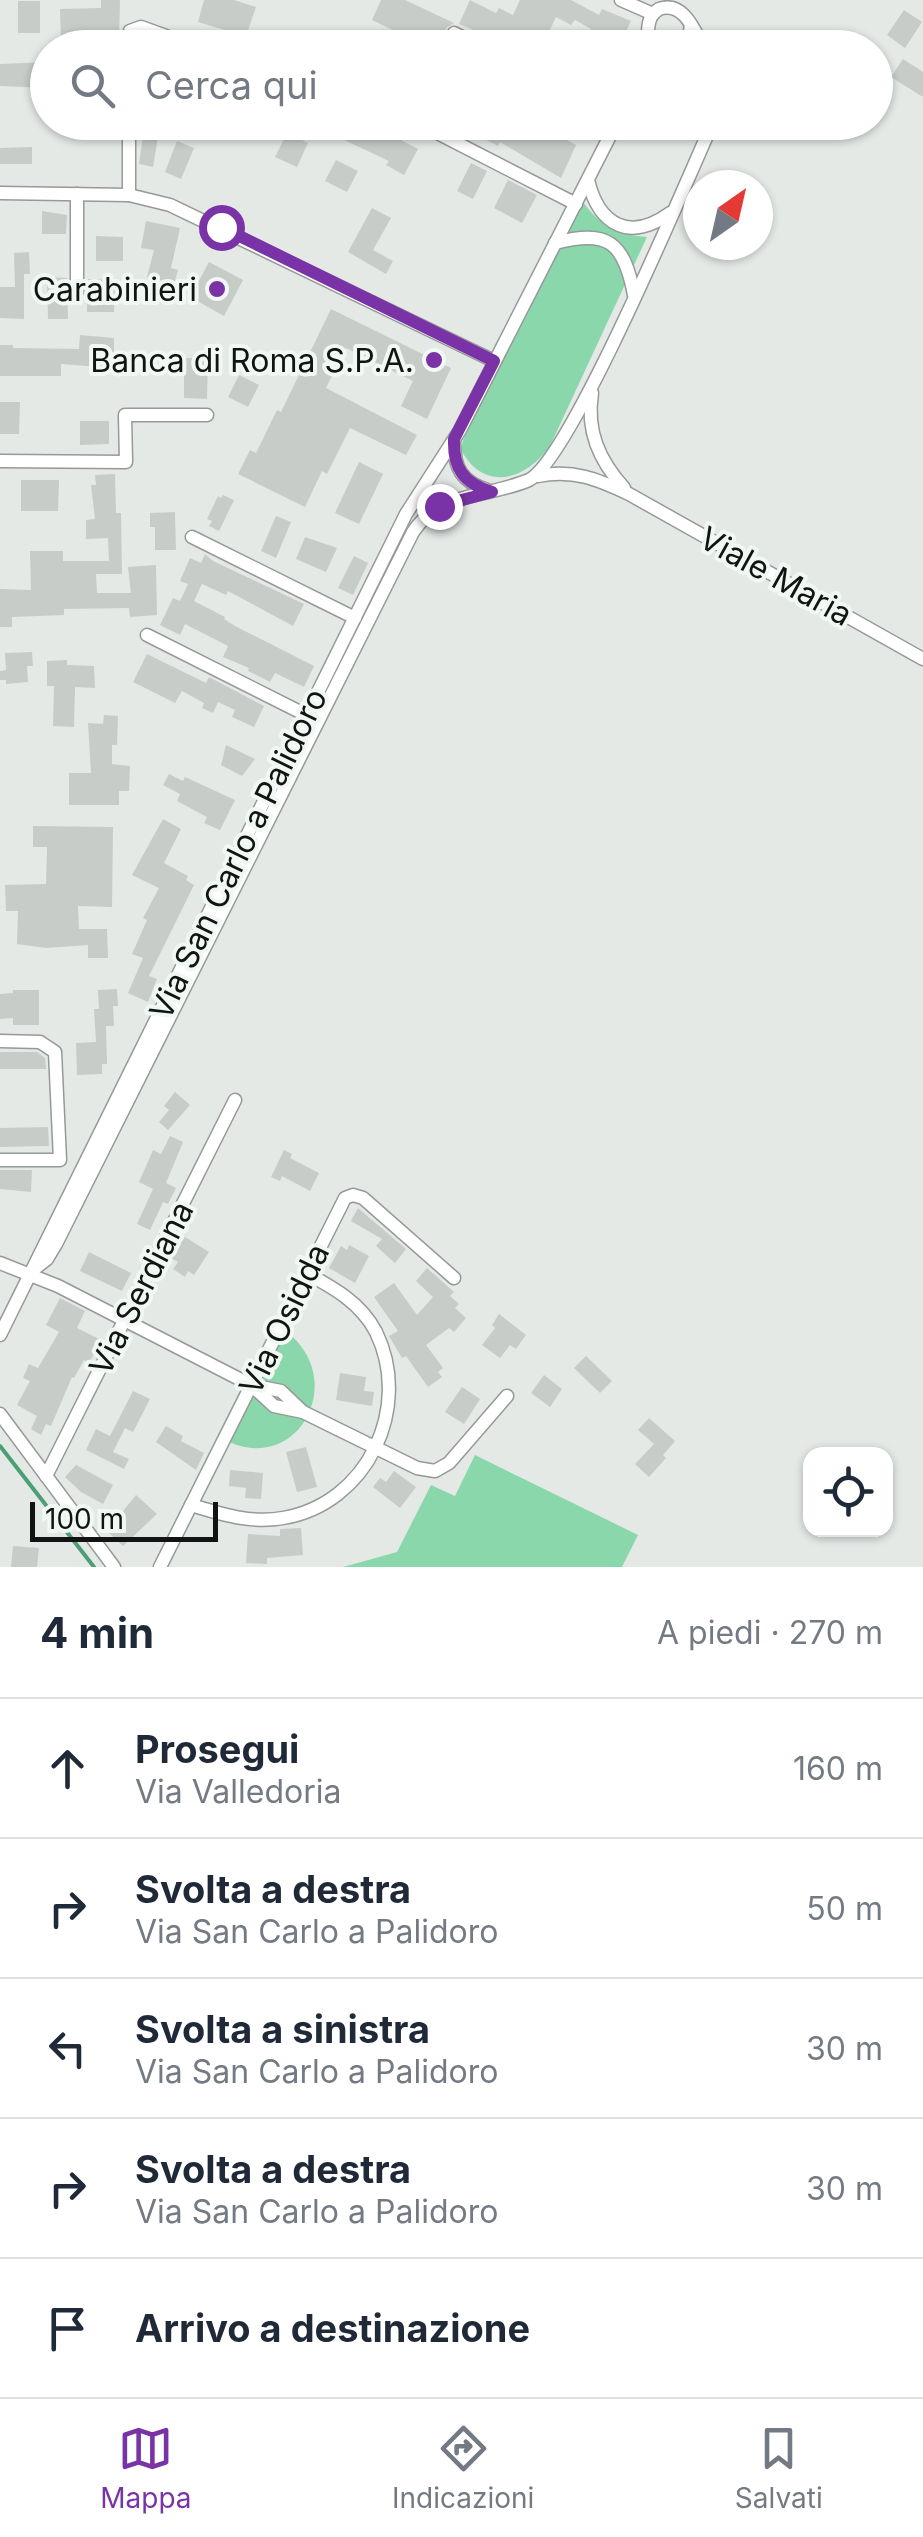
<!DOCTYPE html>
<html lang="it">
<meta charset="utf-8">
<style>
:root{--surface:#fff;--page:#f2f2f3;--text:#1f2937;--muted:#747a83;--line:#e0e1e3;--accent:#7a33a7}
body{margin:0;font-family:Inter,sans-serif;background:var(--page);color:var(--text)}
.controls{position:absolute;right:30px;bottom:30px;display:grid;overflow:hidden;border-radius:20px;box-shadow:0 2px 8px #0004}
.controls button{width:90px;height:90px;display:grid;place-items:center;padding:0;border:0;border-bottom:2px solid var(--line);background:var(--surface);color:var(--text);font:50px sans-serif}
.compass{position:absolute;left:683px;top:170px;width:90px;height:90px;border-radius:50%;background:var(--surface);box-shadow:0 2px 8px #0004;rotate:34deg}
.scale{position:absolute;left:30px;bottom:25px;width:188px;box-sizing:border-box;padding-left:10px;border:5px solid #121413;border-top:0;font-size:28px;line-height:35px;white-space:nowrap;color:#121413;-webkit-text-stroke:8px #f1f7f3;paint-order:stroke}
.stop{position:absolute;width:30px;height:30px;margin:-22px;border:8px solid #7a33a7;border-radius:50%;background:#fff}
.stop.end{background:#7a33a7;border-color:#fff;box-shadow:0 2px 10px #0008}
.list{margin:0;padding:0;list-style:none}
h2{display:flex;justify-content:space-between;align-items:center;height:130px;margin:0;padding:0 40px;font-size:42px}
h2 small{font-size:32px;font-weight:400;color:var(--muted)}
.list li{display:grid;grid-template-columns:65px 1fr auto;gap:30px;align-items:center;box-sizing:border-box;height:140px;padding:0 40px;border-top:2px solid var(--line)}
.list b{display:block;font-size:38px;white-space:nowrap}
.list p{margin:0;font-size:32px;white-space:nowrap;color:var(--muted)}
.list em{font-size:32px;font-style:normal;color:var(--muted)}
.icon{flex:none;width:55px;height:55px;fill:none;stroke:currentColor;stroke-width:2;stroke-linecap:round;stroke-linejoin:round}
.map{position:relative;flex:none;width:923px;height:1567px;overflow:hidden}
.search{position:absolute;background:var(--surface);box-shadow:0 2px 8px #0004;left:30px;right:30px;top:30px;height:110px;display:flex;align-items:center;gap:25px;box-sizing:border-box;padding:0 35px;border-radius:55px;color:var(--muted);font-size:38px}
.sheet{height:830px;background:var(--surface)}
nav{display:flex;justify-content:space-around;align-items:center;box-sizing:border-box;height:140px;border-top:2px solid var(--line);background:var(--surface);font-size:28px;color:var(--muted)}
nav a{display:grid;justify-items:center;gap:5px}
nav .on{color:var(--accent)}
.map>svg:first-child{display:block}
.green{fill:#8ad7ac}
.lines{fill:none;stroke-linecap:round;stroke-linejoin:round}
.stream{stroke:#4c9f75;stroke-width:4}
.building{fill:#c7ccc9}
.minor-casing{stroke:#959a97;stroke-width:15}
.minor{stroke:#fff;stroke-width:12}
.route{stroke:#7a33a7;stroke-width:12}
.poi-dot{fill:#7a33a7;stroke:#f1f7f3;stroke-width:4}
.labels{text-anchor:middle;dominant-baseline:central;stroke-width:8;stroke-linejoin:round;paint-order:stroke}
.poi-label{font-size:32px;fill:#121413;stroke:#f1f7f3;text-anchor:end}
.street-label{font-size:32px;fill:#121413;stroke:#f1f7f3}
</style>
<div class="map">
<svg width="923" height="1567" viewBox="0 0 923 1567">
<rect width="100%" height="100%" fill="#e4e9e6"/>
<g class="green">
<path d="M583 202C600 226 619 235 647 237L550 446C525 481 484 492 461 450L463 440Z"/>
<path d="M284 1330C349 1376 301 1474 229 1442Z"/>
<polygon points="475,1455 638,1535 622,1567 343,1567 397,1552 431,1485 455,1496"/>
</g>
<g class="lines">
<polyline class="stream" points="0,1446 94,1567"/>
</g>
<g class="building">
<polygon points="101,0 120,0 119,40 61,39 60,9 101,8"/>
<polygon points="204,0 234,0 256,7 244,42 226,36 228,31 198,22"/>
<polygon points="381,0 405,0 454,23 446,28 444,35 449,41 461,48 430,48 372,20"/>
<polygon points="470,0 496,13 499,8 513,15 520,0 571,0 599,15 602,9 631,21 618,48 605,48 607,44 588,35 591,29 575,20 571,25 556,17 546,38 566,48 517,48 459,24"/>
<rect x="18" y="1" width="22" height="32"/>
<polygon points="904,10 922,22 905,48 887,35"/>
<polygon points="903,59 923,72 923,97 891,77"/>
<polygon points="48,62 48,88 0,86 0,64"/>
<polygon points="349,122 383,122 390,125 386,132 418,149 404,175 386,165 389,161 342,139"/>
<polygon points="451,122 573,122 565,139 576,145 561,178 500,142 498,146"/>
<polygon points="144,128 159,131 153,167 139,164"/>
<polygon points="287,133 308,143 297,167 275,157"/>
<polygon points="177,141 194,148 181,179 165,172"/>
<polygon points="32,147 32,164 0,164 0,148"/>
<polygon points="336,160 358,171 347,192 325,181"/>
<polygon points="471,163 487,171 473,199 457,191"/>
<polygon points="508,180 537,195 522,223 494,208"/>
<polygon points="372,208 391,218 373,250 393,261 386,274 348,252"/>
<polygon points="42,211 67,215 66,234 42,234"/>
<polygon points="146,221 180,228 171,268 178,270 174,284 147,277 154,250 141,248"/>
<polygon points="96,236 123,237 123,261 96,261"/>
<polygon points="29,252 30,274 24,274 24,319 0,318 0,287 15,287 14,253"/>
<polygon points="209,262 243,280 224,316 190,297"/>
<polygon points="47,277 67,278 68,319 48,319"/>
<polygon points="87,279 115,280 114,312 87,312"/>
<polygon points="331,309 451,368 427,419 401,406 413,381 346,348 326,388 417,435 406,455 350,428 327,474 322,471 305,507 238,474 250,450 256,453 277,410 281,412"/>
<polygon points="80,335 114,338 114,368 61,364 61,376 0,376 0,345 13,345 13,348 79,349"/>
<polygon points="184,358 208,358 207,399 184,398"/>
<polygon points="239,375 259,385 248,407 228,397"/>
<polygon points="0,402 20,402 19,434 0,434"/>
<polygon points="80,421 109,421 109,444 80,445"/>
<polygon points="359,462 383,474 359,524 335,513"/>
<polygon points="115,474 116,513 121,513 122,574 96,574 97,593 131,593 128,567 156,565 157,615 130,617 129,608 64,609 64,615 12,617 12,627 0,627 0,589 31,590 30,551 63,551 63,561 109,561 108,538 86,539 86,520 95,519 91,485 96,485 95,475"/>
<polygon points="21,480 59,480 58,511 21,511"/>
<polygon points="223,495 234,500 219,531 209,526 212,521 207,519 218,496 221,498"/>
<polygon points="175,512 176,550 155,550 155,527 150,527 150,513"/>
<polygon points="276,516 291,522 276,558 261,551"/>
<polygon points="305,537 337,548 326,572 296,559"/>
<polygon points="205,554 213,561 304,604 293,626 228,591 226,595 202,584 194,601 225,617 224,619 235,626 314,666 304,687 275,673 270,682 248,671 249,668 223,657 228,646 185,624 180,635 160,625 173,598 180,601 188,584 180,581 190,558 201,563"/>
<polygon points="354,556 368,563 353,595 338,588"/>
<polygon points="32,652 33,666 27,666 28,682 6,684 6,680 0,680 0,671 6,670 5,653"/>
<polygon points="147,654 206,683 209,677 264,706 254,727 232,717 235,710 218,702 213,713 202,708 204,703 182,691 175,703 133,682"/>
<polygon points="67,660 67,665 94,666 95,688 75,687 74,727 53,726 54,686 47,686 47,661"/>
<polygon points="104,715 118,716 117,745 112,745 112,764 130,766 129,791 119,791 119,805 69,805 69,773 91,773 88,723 103,724"/>
<polygon points="226,745 255,759 242,776 221,765"/>
<polygon points="169,774 183,781 185,777 235,800 220,830 204,823 207,817 177,801 180,794 163,785"/>
<polygon points="163,819 181,829 164,863 188,876 186,880 194,885 149,976 157,979 148,1002 128,993 143,958 132,954 147,920 143,918 159,888 132,875"/>
<polygon points="33,826 113,827 112,907 78,906 79,929 107,929 108,958 88,958 88,945 46,948 17,944 18,911 6,911 5,885 46,884 47,847 33,847"/>
<polygon points="117,989 118,1006 113,1006 114,1026 106,1026 107,1064 102,1064 102,1074 77,1075 76,1043 96,1042 94,1009 99,1009 98,990"/>
<polygon points="13,990 39,990 39,1025 13,1025 13,1018 0,1019 0,994 13,993"/>
<polygon points="0,1052 37,1052 45,1058 46,1069 0,1069"/>
<polygon points="175,1092 190,1105 168,1130 159,1122 169,1110 164,1106"/>
<polygon points="48,1127 49,1146 0,1147 0,1128"/>
<polygon points="170,1136 183,1142 166,1183 176,1188 168,1204 163,1202 150,1230 137,1224 153,1189 139,1182 153,1150 161,1154"/>
<polygon points="284,1150 292,1154 290,1158 319,1173 310,1191 282,1176 280,1181 271,1177"/>
<polygon points="0,1170 32,1170 31,1192 0,1189"/>
<polygon points="358,1208 406,1249 395,1263 376,1246 382,1239 351,1221"/>
<polygon points="185,1237 209,1252 194,1275 188,1271 185,1277 173,1269 178,1262 171,1258"/>
<polygon points="349,1245 369,1256 355,1283 329,1268 341,1246 347,1250"/>
<polygon points="89,1252 131,1273 122,1291 80,1271"/>
<polygon points="427,1268 454,1292 450,1296 459,1304 455,1308 466,1318 454,1332 449,1328 426,1345 443,1368 438,1372 442,1377 428,1387 406,1356 402,1358 389,1336 398,1331 374,1297 394,1283 417,1315 433,1297 416,1281"/>
<polygon points="60,1298 85,1311 77,1328 101,1340 89,1363 84,1360 74,1378 72,1377 51,1426 46,1424 41,1435 31,1429 37,1416 17,1405 30,1381 23,1378 29,1364 38,1368 59,1332 46,1325"/>
<polygon points="499,1314 526,1335 516,1349 510,1345 500,1358 482,1345 495,1328 492,1325"/>
<polygon points="586,1356 612,1381 600,1393 574,1368"/>
<polygon points="340,1373 366,1377 364,1391 374,1392 372,1406 336,1400"/>
<polygon points="544,1375 562,1389 550,1407 531,1393"/>
<polygon points="462,1387 480,1399 464,1424 445,1412"/>
<polygon points="133,1391 150,1399 133,1432 125,1428 113,1452 129,1459 124,1469 86,1450 96,1429 110,1436"/>
<polygon points="649,1418 675,1441 663,1455 666,1458 649,1477 635,1464 654,1444 638,1430"/>
<polygon points="166,1426 183,1436 181,1441 204,1453 196,1470 156,1442"/>
<polygon points="306,1447 317,1487 297,1492 286,1452"/>
<polygon points="76,1465 113,1485 103,1504 81,1492 65,1477"/>
<polygon points="230,1470 263,1473 261,1499 245,1498 246,1488 229,1486"/>
<polygon points="394,1471 416,1487 400,1508 373,1487 380,1478 386,1482"/>
<polygon points="136,1495 157,1514 123,1546 107,1531"/>
<polygon points="301,1528 303,1555 267,1558 267,1564 246,1563 248,1534 280,1536 280,1529"/>
<polygon points="13,1546 39,1548 37,1567 11,1567"/>
</g>
<g class="lines">
<defs>
<g id="minor">
<polyline points="621,0 653,14"/>
<polyline points="454,33 484,48"/>
<polyline points="128,48 130,31 141,27 191,45 191,48"/>
<path d="M647 48C649 39 647 31 649 23 650 17 654 12 659 9 684 0 695 32 704 48"/>
<polyline points="678,48 689,37 691,25"/>
<polyline points="129,122 129,195"/>
<polyline points="416,122 576,204"/>
<path d="M588 180C599 226 630 242 670 213"/>
<polyline points="0,193 129,195 170,205 494,361"/>
<path d="M555 243C608 229 624 242 634 295"/>
<polyline points="77,292 77,194"/>
<path d="M592 393C586 431 599 460 624 488"/>
<path d="M454 442C454 468 462 482 487 490"/>
<polyline points="0,461 126,462 125,415 207,415"/>
<path d="M538 476C573 469 597 479 629 494L923 659"/>
<polyline points="192,537 355,618"/>
<polyline points="147,635 310,717"/>
<polyline points="0,1041 40,1042 55,1052 60,1160 0,1160"/>
<polyline points="0,1263 58,1286 251,1385 281,1391 303,1412"/>
<path d="M29 1273 47 1259 56 1244 413 532C440 491 487 498 529 480 571 458 686 182 713 122"/>
<polyline points="0,1335 406,514 460,430 617,122"/>
<polyline points="251,1385 274,1406 303,1412 417,1468 435,1471 449,1463 507,1396"/>
<polyline points="0,1414 114,1567"/>
<polyline points="46,1476 235,1100"/>
<path d="M191 1505C221 1514 251 1524 283 1518 367 1504 413 1408 376 1332 361 1303 334 1288 306 1273"/>
<polyline points="160,1567 345,1198 353,1195 363,1198 454,1278"/>
</g>
</defs>
<use href="#minor" class="minor-casing"/>
<use href="#minor" class="minor"/>
</g>
<g class="lines">
<path class="route" d="M221 227 494 361 454 439C453 468 463 483 492 492L439 506"/>
</g>
<g class="poi-dot">
<circle cx="217" cy="289" r="10"/>
<circle cx="434" cy="360" r="10"/>
</g>
<g class="labels">
<g class="poi-label">
<text x="197" y="289">Carabinieri</text>
<text x="414" y="360">Banca di Roma S.P.A.</text>
</g>
<g class="street-label">
<text transform="translate(776 576) rotate(29)">Viale Maria</text>
<text transform="translate(238 854) rotate(-64)">Via San Carlo a Palidoro</text>
<text transform="translate(141 1288) rotate(-63)">Via Serdiana</text>
<text transform="translate(284 1319) rotate(-64)">Via Osidda</text>
</g>
</g>
</svg>
<div class="controls">
<button><svg class="icon" aria-label="locate" viewBox="0 0 24 24"><circle cx="12" cy="12" r="6"/><path d="M12 2v4M12 18v4M2 12h4M18 12h4"/></svg></button>
</div>
<svg class="compass" viewBox="-18 -18 36 36"><path d="M0-13l5 13h-10z" fill="#e53935"/><path d="M0 13l5-13h-10z" fill="#747a83"/></svg>
<div class="scale">100 m</div>
<div class="stop" style="left:221px;top:227px"></div>
<div class="stop end" style="left:439px;top:506px"></div>
<div class="search"><svg class="icon" aria-label="search" viewBox="0 0 24 24"><circle cx="10" cy="10" r="6"/><path d="M15 15l6 6"/></svg>Cerca qui</div>
</div>
<section class="sheet">
<h2>4 min<small>A piedi · 270 m</small></h2>
<ul class="list">
<li><svg class="icon" aria-label="ahead" viewBox="0 0 24 24"><path d="M12 20V5M6 11l6-6 6 6"/></svg><div><b>Prosegui</b><p>Via Valledoria</p></div><em>160 m</em></li>
<li><svg class="icon" aria-label="right" viewBox="0 0 24 24"><path d="M7 20v-9h11M14 6l5 5-5 5"/></svg><div><b>Svolta a destra</b><p>Via San Carlo a Palidoro</p></div><em>50 m</em></li>
<li><svg class="icon" aria-label="left" viewBox="0 0 24 24"><path d="M17 20v-9H6M10 6l-5 5 5 5"/></svg><div><b>Svolta a sinistra</b><p>Via San Carlo a Palidoro</p></div><em>30 m</em></li>
<li><svg class="icon" aria-label="right" viewBox="0 0 24 24"><path d="M7 20v-9h11M14 6l5 5-5 5"/></svg><div><b>Svolta a destra</b><p>Via San Carlo a Palidoro</p></div><em>30 m</em></li>
<li><svg class="icon" aria-label="arrive" viewBox="0 0 24 24"><path d="M6 21V4h12l-3 4 3 4H6"/></svg><div><b>Arrivo a destinazione</b></div></li>
</ul>
</section>
<nav>
<a class="on"><svg class="icon" aria-label="map" viewBox="0 0 24 24"><path d="M3 6l6-2 6 2 6-2v14l-6 2-6-2-6 2zM9 4v14M15 6v14"/></svg>Mappa</a>
<a><svg class="icon" aria-label="directions" viewBox="0 0 24 24"><path d="M12 3l9 9-9 9-9-9zM9 14v-3h6M13 9l2 2-2 2"/></svg>Indicazioni</a>
<a><svg class="icon" aria-label="saved" viewBox="0 0 24 24"><path d="M7 4h10v16l-5-4-5 4z"/></svg>Salvati</a>
</nav>
